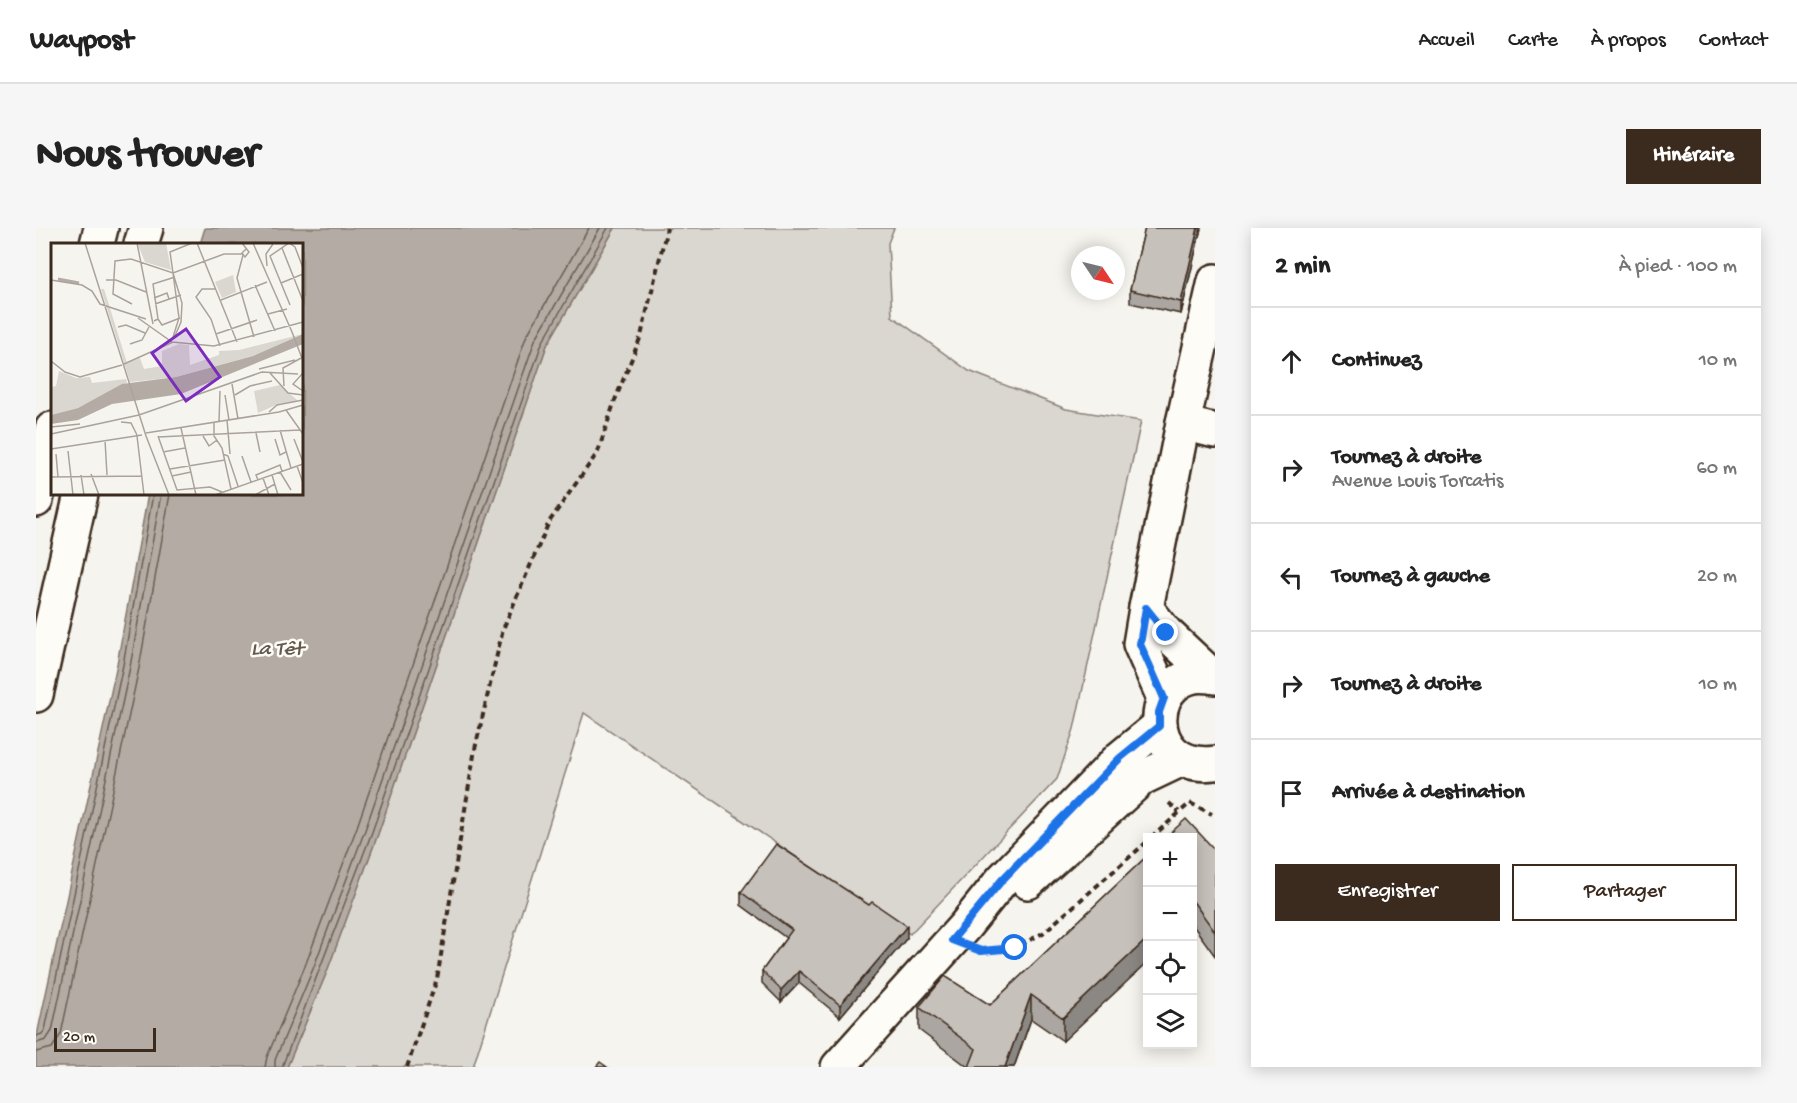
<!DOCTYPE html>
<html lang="fr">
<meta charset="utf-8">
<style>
:root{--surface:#fff;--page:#f6f6f6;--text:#222;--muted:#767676;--line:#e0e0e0;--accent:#3b2a1e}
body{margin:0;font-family:"Gochi Hand",sans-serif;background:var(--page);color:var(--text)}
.controls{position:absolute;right:18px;bottom:18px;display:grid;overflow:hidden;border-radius:0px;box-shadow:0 3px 15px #0003}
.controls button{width:54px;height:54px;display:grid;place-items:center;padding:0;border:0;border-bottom:2px solid var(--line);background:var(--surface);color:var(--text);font:30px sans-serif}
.compass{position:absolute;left:1035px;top:18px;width:54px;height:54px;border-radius:50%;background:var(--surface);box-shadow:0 3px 15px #0003;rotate:125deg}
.scale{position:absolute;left:18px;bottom:15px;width:102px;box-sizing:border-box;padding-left:6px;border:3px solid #3b2a1e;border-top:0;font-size:16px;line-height:21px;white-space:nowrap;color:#3b2a1e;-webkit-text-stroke:4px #fdfcf7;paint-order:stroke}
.stop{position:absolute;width:18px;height:18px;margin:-14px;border:4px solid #1a73e8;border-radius:50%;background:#fff}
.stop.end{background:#1a73e8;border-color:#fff;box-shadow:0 2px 6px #0008}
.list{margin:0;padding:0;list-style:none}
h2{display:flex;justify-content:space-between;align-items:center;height:78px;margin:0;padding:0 24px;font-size:26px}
h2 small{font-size:20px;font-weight:400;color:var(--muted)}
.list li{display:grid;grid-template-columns:39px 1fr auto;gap:18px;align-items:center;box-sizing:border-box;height:108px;padding:0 24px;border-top:2px solid var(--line)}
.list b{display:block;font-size:22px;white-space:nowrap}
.list p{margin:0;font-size:20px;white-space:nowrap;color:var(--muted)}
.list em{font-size:20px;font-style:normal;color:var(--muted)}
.actions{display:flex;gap:12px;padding:18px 24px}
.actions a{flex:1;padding:14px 0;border:2px solid var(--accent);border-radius:0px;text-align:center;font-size:21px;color:var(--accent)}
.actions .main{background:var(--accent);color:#fff}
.icon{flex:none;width:33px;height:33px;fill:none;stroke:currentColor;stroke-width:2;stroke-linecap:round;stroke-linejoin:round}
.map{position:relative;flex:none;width:1179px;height:839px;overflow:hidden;border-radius:0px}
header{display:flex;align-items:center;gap:36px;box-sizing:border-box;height:84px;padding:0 30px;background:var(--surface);border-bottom:2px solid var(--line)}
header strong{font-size:28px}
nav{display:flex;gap:33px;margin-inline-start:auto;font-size:21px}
.intro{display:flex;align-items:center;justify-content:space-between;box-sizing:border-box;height:144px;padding:0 36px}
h1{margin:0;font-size:42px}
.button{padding:15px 27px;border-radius:0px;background:var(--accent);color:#fff;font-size:21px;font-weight:700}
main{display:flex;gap:36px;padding:0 36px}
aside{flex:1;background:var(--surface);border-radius:0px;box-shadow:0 3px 15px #0003}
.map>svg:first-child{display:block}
.green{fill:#dad6d0;stroke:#8a8077;stroke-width:1.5}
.water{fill:#b4aca4;stroke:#84786e;stroke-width:1.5}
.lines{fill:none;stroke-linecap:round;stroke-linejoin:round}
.shore{stroke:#6b5e54;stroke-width:1.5}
.minor-casing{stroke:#3b2a1e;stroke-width:38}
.trunk-casing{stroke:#3b2a1e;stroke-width:38}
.path{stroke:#3b2a1e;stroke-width:4;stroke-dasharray:6 4.5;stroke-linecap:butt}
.minor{stroke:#fdfcf7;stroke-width:33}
.trunk{stroke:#fdfcf7;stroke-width:33}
.wall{fill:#aba6a1;stroke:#3b2a1e;stroke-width:1.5}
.shaded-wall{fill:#8b8783;stroke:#3b2a1e;stroke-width:1.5}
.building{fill:#c7c1bb;stroke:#3b2a1e;stroke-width:1.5}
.route{stroke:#1a73e8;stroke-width:8}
.labels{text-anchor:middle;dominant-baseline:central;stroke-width:5;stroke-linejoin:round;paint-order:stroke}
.water-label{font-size:21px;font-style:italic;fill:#65584d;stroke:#fdfcf7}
.inset-river{fill:none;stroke:#b4aca4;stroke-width:3}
.inset-road{fill:none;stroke:#aba39b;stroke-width:1.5}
.view{fill:#7b2cbf;fill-opacity:0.15;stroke:#7b2cbf;stroke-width:3}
.inset-edge{fill:none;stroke:#3b2a1e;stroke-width:3}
</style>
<header>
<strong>Waypost</strong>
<nav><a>Accueil</a><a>Carte</a><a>À propos</a><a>Contact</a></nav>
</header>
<div class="intro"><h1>Nous trouver</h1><a class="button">Itinéraire</a></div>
<main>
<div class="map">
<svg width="1179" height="839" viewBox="0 0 1179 839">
<rect width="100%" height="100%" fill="#f5f4ee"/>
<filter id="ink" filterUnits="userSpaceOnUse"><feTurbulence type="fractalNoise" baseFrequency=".0167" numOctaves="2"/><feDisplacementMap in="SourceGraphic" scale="12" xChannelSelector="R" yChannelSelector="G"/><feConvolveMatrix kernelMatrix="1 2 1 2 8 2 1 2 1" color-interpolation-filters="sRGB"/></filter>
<g filter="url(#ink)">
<polygon class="green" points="579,0 858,0 852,15 856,88 933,143 1030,181 1105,193 1038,501 1021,551 874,706 548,485 437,839 251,839 290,746 342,606 511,117"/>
<polygon class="water" points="169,0 579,0 511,117 342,606 290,746 251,839 0,839 0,812 81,436 112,266 266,266 266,16 164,16"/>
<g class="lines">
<g class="shore">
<polyline points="0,808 6,806 9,802 87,437 117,266"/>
<polyline points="0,815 10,812 16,803 94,439 125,266"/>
<polyline points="0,824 16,820 25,806 103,440 134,266"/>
<polyline points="229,839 231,829 269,738 321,599 490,109 553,0"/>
<polyline points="239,839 239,832 277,741 329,602 499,112 564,0"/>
<polyline points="246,839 336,604 506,115 572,0"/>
</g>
<defs>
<g id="minor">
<polyline points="1147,195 1179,203"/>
<polyline points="1110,380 1130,405 1176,448"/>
<path d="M1179 449C1109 433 1102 545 1179 535"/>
<polyline points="1128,470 1104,416 1110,380 1147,195 1179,53"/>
<polyline points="992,654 1106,550 1146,531"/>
<polyline points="802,839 929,698 966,652 1084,530 1123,498"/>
</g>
<g id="trunk">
<polyline points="61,16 65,0"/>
<polyline points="105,16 110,0"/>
<polyline points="0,272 16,201"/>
<polyline points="0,467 45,266"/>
</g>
</defs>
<use href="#minor" class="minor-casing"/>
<use href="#trunk" class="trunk-casing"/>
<g class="path">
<polyline points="1133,575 1143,584"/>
<polyline points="1115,610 1154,575 1176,586"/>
<polyline points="954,722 979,720 1007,705 1112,613"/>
<polyline points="371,839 401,751 439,521 467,401 513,294 562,224 579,172 605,108 631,0"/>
</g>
<use href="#minor" class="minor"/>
<use href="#trunk" class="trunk"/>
</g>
<g class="wall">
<polygon points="1109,0 1165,0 1145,86 1094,75 1094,62"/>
<polygon points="1156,609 1179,622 1179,728 1156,696"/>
<polygon points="1112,627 1027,813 995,791 978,839 932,839 883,802 883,779 954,777"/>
<polygon points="705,664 871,710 804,789 763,755 745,774 726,755 726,743 750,710 705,677"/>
</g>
<g class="shaded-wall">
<polygon points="1162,0 1165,0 1145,86 1145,74"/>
<polygon points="871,698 871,710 804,789 804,777"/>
<polygon points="1112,710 1112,734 1027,813 1027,790"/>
<polygon points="763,743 763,755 745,774 745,762"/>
<polygon points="995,767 995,791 978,839 969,839"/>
</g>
<g class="building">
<polygon points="1109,0 1162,0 1145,74 1094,62"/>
<polygon points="1150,591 1179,622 1179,704 1156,672 1156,609 1130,609"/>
<polygon points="740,616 833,677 836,674 871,698 804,777 763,743 745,762 726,743 756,702 705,664"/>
<polygon points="1112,627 1112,710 1027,790 995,767 969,839 933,839 940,821 883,779 909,748 954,777"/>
<polygon points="564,834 571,839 560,839"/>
</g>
</g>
<g class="lines" filter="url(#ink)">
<polyline class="route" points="979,720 945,723 916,712 966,652 1084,530 1123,498 1123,484 1128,470 1104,416 1110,380 1130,405"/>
</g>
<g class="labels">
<g class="water-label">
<text x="241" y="422">La Têt</text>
</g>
</g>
<g transform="translate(15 15)">
<rect width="252" height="252" fill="#f5f4ee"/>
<path d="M91 0H115L120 27 94 19 87 2ZM182 32 185 49 171 55 164 39ZM50 46H53L76 120 89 115 93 126 111 123V108L128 101 138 102 139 122 168 112V108L188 107 252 91 202 113 125 134 79 139ZM8 128 25 135 39 134 41 140 75 136 76 140 27 165 0 172V144L5 143ZM229 142 247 158 227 161 207 170 203 148Z" fill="#dad6d0"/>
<path d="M252 91V101L130 151 61 161 27 177 0 181V172L27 165 71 141 125 134 202 113Z" fill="#b4aca4"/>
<path class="inset-river" d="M7 36 28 40"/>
<path class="inset-road" d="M34 0 95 193 118 252M86 0 102 81M146 0 186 99M191 0 198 9 194 14 191 10 195 6M202 0 241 89M231 5 252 58M192 12 186 35 203 94M216 23 215 11 222 1M122 30 119 9 141 0M0 37 31 42 41 48 49 61 95 76M55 37H65L95 49M230 40 252 31M204 42 224 88M165 46H151L145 54 160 76 169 103M103 55 116 50 118 56M170 57 216 39M81 61 62 51 64 18 80 16 122 30 173 11H191M104 61 130 52M239 62 219 13 238 0 244 4 252 25M217 71 236 66M87 75 121 99 163 103 252 79M107 76 111 82 129 75M103 78 107 76 102 41 124 34M67 84 75 82 94 90M241 89 252 118M165 91 206 77M122 94 128 75 122 30 131 60 130 79 123 95M79 101 91 97 98 84M0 118 14 129 29 134 71 122M73 121 122 99M208 126 244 117M219 130 237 150 252 152M252 130 242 141 252 148M181 141 187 176M233 143 232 125 252 114M174 152 178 177M184 152 199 143 221 138M235 167 252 191M218 169 226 162 252 157M176 177 179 211M70 179 80 180 86 192M163 179V193L171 205 180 246M168 179 169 148M0 184 29 181M130 185 145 252M229 187 240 225M95 190 228 169 252 162M205 190 209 209M0 191 88 172 211 129 247 131M86 193 93 252M107 193 126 247 159 244 171 249M152 193 158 203 166 197M107 194 249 187M224 196 229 212 235 209M243 196 252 219M54 197 56 232M0 206 91 192M17 208 22 252M112 209 134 205M5 211 7 234M172 211 177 213 187 243M191 213 200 239M246 223 252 240M119 226 174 217M229 229 240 247M40 231 48 252M30 232 33 252M221 232 227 252M121 233 140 229M0 234 91 233M212 235 218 252M207 237 205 232 229 222 231 228M164 252 252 221M204 252 224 241"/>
<path class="view" d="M135 86 169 134 135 158 101 110Z"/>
<rect width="252" height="252" class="inset-edge"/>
</g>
</svg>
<div class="controls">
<button>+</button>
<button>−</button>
<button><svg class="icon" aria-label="locate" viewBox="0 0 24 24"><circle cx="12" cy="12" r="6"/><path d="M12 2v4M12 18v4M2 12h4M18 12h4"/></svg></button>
<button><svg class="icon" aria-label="layers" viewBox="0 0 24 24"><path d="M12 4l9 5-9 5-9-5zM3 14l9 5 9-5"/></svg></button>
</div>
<svg class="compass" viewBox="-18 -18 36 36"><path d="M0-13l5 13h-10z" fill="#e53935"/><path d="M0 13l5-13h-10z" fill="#767676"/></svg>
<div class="scale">20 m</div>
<div class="stop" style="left:979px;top:720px"></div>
<div class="stop end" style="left:1130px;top:405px"></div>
</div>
<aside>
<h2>2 min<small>À pied · 100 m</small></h2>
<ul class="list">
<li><svg class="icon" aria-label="ahead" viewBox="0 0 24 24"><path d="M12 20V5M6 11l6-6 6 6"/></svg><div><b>Continuez</b></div><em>10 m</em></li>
<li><svg class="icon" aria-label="right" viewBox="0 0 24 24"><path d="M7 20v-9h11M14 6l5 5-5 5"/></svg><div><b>Tournez à droite</b><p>Avenue Louis Torcatis</p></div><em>60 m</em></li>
<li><svg class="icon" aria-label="left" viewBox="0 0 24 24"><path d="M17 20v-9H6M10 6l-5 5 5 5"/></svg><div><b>Tournez à gauche</b></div><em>20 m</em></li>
<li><svg class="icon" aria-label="right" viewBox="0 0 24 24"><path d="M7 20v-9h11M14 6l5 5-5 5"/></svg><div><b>Tournez à droite</b></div><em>10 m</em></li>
<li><svg class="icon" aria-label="arrive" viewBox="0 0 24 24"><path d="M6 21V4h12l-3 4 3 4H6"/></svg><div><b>Arrivée à destination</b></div></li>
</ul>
<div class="actions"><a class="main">Enregistrer</a><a>Partager</a></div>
</aside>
</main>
